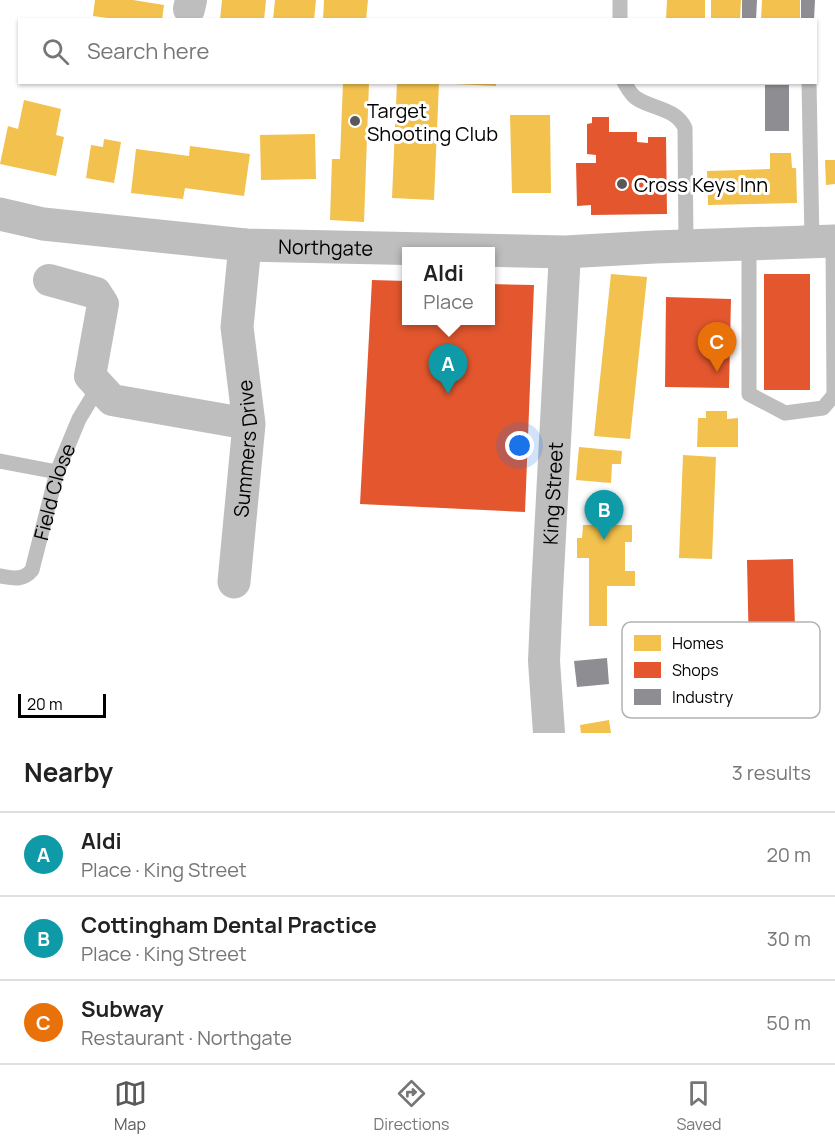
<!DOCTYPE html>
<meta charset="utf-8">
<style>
:root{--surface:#fff;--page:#f2f2f2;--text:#222;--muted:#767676;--line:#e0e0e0;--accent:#595959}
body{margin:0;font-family:Manrope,sans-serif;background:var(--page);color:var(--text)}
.scale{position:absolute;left:18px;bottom:15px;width:88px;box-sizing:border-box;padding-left:6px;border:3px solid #000;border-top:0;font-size:16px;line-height:21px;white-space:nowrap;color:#000;-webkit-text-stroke:4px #fff;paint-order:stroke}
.you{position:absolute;left:520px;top:446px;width:21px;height:21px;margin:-15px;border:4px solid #fff;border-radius:50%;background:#1a73e8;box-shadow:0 0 0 9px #1a73e833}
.badge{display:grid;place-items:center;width:39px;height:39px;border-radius:50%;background:var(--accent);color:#fff;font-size:20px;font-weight:700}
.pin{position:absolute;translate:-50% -50px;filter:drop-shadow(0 2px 3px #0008)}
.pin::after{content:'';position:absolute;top:32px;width:21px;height:18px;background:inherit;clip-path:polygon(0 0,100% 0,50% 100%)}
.popup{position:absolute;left:402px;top:247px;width:93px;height:78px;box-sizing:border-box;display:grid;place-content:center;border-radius:0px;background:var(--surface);filter:drop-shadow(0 2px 4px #0005);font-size:20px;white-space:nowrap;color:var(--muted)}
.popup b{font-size:22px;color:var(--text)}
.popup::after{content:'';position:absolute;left:50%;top:100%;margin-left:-12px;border:12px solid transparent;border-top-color:var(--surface)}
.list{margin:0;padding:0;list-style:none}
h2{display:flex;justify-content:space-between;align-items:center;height:78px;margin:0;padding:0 24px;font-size:26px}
h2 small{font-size:20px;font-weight:400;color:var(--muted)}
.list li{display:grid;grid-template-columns:39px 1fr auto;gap:18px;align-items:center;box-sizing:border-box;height:84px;padding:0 24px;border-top:2px solid var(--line)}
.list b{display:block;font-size:22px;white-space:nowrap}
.list p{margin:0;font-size:20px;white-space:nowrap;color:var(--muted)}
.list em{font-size:20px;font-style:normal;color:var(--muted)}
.icon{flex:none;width:33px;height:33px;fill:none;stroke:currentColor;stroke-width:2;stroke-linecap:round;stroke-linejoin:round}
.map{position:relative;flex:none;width:835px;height:733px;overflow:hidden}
.search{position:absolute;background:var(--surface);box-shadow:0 2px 4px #0004;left:18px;right:18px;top:18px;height:66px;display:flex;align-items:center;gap:15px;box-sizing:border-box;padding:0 21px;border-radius:0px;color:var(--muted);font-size:22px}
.sheet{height:330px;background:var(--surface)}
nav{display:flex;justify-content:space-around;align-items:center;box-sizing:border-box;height:84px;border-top:2px solid var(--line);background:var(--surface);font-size:16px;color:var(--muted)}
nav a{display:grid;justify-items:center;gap:3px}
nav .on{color:var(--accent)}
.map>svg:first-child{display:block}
.homes{fill:#f2c14e}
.shops{fill:#e4572e}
.industry{fill:#8d8d92}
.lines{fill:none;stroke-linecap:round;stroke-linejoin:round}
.service{stroke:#bebebe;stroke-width:15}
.minor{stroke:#bebebe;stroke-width:32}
.tertiary{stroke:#bebebe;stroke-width:33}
.poi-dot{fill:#595959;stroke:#fff;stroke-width:2}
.labels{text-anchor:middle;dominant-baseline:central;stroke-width:6;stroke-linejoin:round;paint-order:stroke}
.poi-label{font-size:20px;fill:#000;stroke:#fff;text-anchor:start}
.street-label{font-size:20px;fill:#000;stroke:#fff}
.key{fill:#fff;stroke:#b2b2b2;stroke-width:1.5}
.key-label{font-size:16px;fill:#000}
</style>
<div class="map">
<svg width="835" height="733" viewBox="0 0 835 733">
<rect width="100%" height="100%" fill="#fff"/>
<g class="homes">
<polygon points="95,0 133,0 164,5 162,20 108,20 108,18 93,16"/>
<polygon points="222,0 266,0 264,20 220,20"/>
<polygon points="275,0 316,0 314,20 273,20"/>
<polygon points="324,0 368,0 366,20 323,20"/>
<polygon points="667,0 705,0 705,20 666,20"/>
<polygon points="711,0 741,0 740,20 711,20"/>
<polygon points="762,0 800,0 800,20 761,20"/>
<polygon points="343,82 369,82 364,222 330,220 332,159 340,159"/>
<polygon points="397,82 439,82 434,200 392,198"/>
<polygon points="454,82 496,82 496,86 454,84"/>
<polygon points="24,100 61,109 56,135 64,137 56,176 0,164 8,126 18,129"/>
<polygon points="510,115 550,115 551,193 512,193"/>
<polygon points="315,134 316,179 261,180 260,135"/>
<polygon points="104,139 121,142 114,183 86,178 91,145 103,147"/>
<polygon points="190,146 250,154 244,196 185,188 183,199 131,193 136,149 189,156"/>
<polygon points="770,153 791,153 792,168 796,168 797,203 708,205 707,171 770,169"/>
<polygon points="825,160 835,160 835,184 826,185"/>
<polygon points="611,274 647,277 630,439 594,436"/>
<polygon points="706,411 727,411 727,419 738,418 738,447 697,447 698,418 706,418"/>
<polygon points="579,447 622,451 621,464 612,464 611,483 576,480"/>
<polygon points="683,455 716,457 712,559 679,558"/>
<polygon points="583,525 632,525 632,542 625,542 625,571 635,571 635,586 607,586 607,626 589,626 589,558 577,558 577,538 582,538"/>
<polygon points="609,720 611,733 581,733 580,725"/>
</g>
<g class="shops">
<polygon points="592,117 609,117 609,132 637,132 637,142 648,143 648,137 666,137 667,214 591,215 591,205 577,206 576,163 596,163 596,155 587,154 587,124 592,123"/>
<rect x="764" y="274" width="46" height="116"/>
<polygon points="372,280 406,281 406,320 490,320 490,284 534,285 525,512 360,504"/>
<polygon points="666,297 731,299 729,388 665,387"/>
<polygon points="793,559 797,699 750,700 747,560"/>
</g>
<g class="industry">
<polygon points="742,0 757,0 756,20 742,20"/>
<polygon points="801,0 815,0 814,20 801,20"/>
<rect x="765" y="85" width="24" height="46"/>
<polygon points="607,658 609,684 577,687 574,661"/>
</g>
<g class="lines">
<g class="service">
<polyline points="620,20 620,0"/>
<path d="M624 82C627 87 631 95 636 98 652 109 676 108 685 128L686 246"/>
<polyline points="809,82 812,242"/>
<polyline points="749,244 749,394 785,413 823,408 834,395 833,241"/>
<polyline points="0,461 57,472"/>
<path id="s1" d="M0 576C13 578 23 581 32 570L57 472 79 419 99 386"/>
</g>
<g class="minor">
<polyline points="189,9 191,0"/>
<polyline points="49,280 96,293 103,304 90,376 112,400 249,424"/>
<path id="s2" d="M549 733 544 661 547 592 565 252"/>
</g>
<g class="tertiary">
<path id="s3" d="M0 214 43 224 245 245 565 252 655 247 835 241"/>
<path id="s4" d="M234 582 249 424 237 327 245 245"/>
</g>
</g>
<g class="poi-dot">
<circle cx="355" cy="121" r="6"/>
<circle cx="622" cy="184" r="6"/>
</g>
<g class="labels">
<g class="poi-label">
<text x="367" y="110">Target<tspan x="367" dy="23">Shooting Club</tspan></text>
<text x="634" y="184">Cross Keys Inn</text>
</g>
<g class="street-label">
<text stroke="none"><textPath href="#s3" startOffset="328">Northgate</textPath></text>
<text stroke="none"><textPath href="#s4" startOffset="134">Summers Drive</textPath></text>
<text stroke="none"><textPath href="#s1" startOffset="116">Field Close</textPath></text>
<text stroke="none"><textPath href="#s2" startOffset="240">King Street</textPath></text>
</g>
</g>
<rect x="622" y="622" width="198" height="96" rx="9" class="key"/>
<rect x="634" y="635" width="27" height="16" fill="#f2c14e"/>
<rect x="634" y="662" width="27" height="16" fill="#e4572e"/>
<rect x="634" y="689" width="27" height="16" fill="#8d8d92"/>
<g class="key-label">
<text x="672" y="649">Homes</text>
<text x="672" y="676">Shops</text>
<text x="672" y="703">Industry</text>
</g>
</svg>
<div class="scale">20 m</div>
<div class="you"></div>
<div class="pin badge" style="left:448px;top:394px;background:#0f9aa8">A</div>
<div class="popup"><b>Aldi</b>Place</div>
<div class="pin badge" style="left:604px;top:540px;background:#0f9aa8">B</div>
<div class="pin badge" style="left:717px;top:372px;background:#e8710a">C</div>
<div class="search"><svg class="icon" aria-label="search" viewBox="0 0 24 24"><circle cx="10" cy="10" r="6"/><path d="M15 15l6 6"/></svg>Search here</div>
</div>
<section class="sheet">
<h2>Nearby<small>3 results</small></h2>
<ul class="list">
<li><span class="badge" style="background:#0f9aa8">A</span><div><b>Aldi</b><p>Place · King Street</p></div><em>20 m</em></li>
<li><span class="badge" style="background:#0f9aa8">B</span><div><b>Cottingham Dental Practice</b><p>Place · King Street</p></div><em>30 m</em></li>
<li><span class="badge" style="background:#e8710a">C</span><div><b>Subway</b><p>Restaurant · Northgate</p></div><em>50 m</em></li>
</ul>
</section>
<nav>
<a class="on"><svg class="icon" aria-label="map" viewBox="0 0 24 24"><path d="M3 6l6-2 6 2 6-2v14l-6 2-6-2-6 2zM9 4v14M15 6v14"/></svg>Map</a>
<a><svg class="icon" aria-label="directions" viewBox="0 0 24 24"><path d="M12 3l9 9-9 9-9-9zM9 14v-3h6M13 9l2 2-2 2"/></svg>Directions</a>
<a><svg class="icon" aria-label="saved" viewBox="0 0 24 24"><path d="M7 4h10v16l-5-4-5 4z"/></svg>Saved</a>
</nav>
